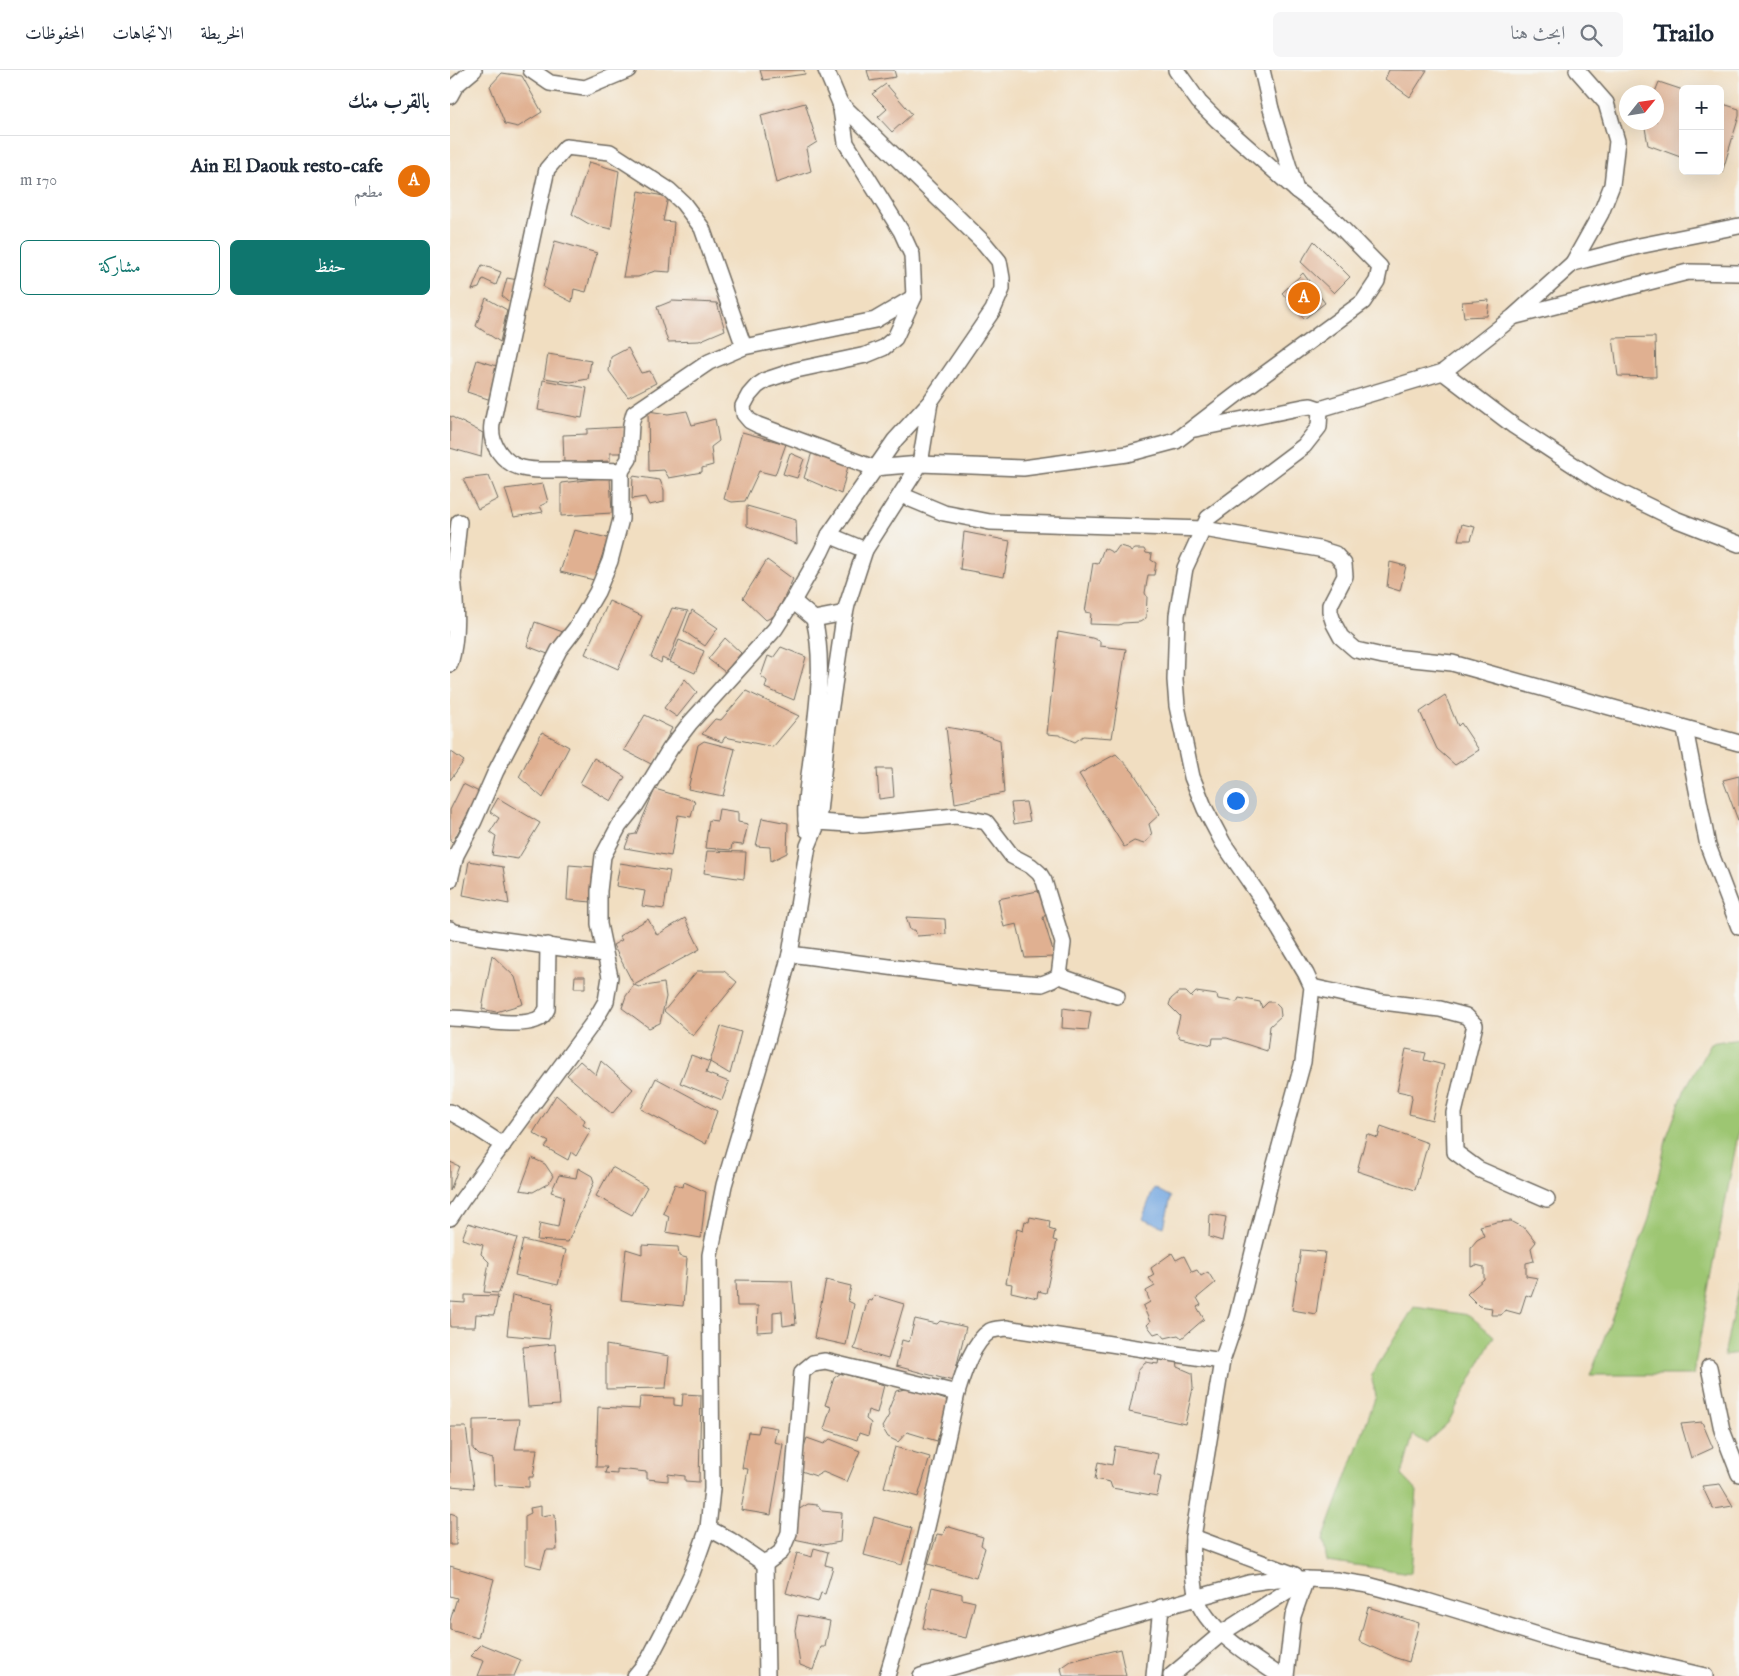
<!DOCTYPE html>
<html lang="ar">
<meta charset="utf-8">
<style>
:root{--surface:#fff;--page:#f6f6f7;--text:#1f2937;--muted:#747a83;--line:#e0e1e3;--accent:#0f766e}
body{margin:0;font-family:"IM FELL English",Amiri,serif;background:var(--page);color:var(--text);direction:rtl}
.controls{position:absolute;right:15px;top:15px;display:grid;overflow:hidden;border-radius:8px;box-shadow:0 5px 20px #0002}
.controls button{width:45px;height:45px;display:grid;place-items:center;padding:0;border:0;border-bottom:1px solid var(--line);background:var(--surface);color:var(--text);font:25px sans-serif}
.compass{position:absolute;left:1169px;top:15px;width:45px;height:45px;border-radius:50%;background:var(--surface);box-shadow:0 5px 20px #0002;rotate:60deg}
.you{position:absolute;left:785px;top:730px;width:18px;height:18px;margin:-12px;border:4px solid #fff;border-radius:50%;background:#1a73e8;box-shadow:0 0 0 8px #1a73e833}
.badge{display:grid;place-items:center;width:32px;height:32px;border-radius:50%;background:var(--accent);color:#fff;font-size:16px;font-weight:700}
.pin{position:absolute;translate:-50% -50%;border:2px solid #fff;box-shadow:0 1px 5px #0006}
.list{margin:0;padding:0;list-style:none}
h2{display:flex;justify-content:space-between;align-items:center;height:65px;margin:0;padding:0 20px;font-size:21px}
h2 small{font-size:16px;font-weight:400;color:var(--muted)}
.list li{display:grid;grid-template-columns:32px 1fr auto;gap:15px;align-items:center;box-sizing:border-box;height:90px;padding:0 20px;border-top:1px solid var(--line)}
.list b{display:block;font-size:19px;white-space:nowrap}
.list p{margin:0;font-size:16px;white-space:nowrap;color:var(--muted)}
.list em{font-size:16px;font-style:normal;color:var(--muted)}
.actions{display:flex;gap:10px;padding:15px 20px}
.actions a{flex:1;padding:11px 0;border:1px solid var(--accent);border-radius:8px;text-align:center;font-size:18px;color:var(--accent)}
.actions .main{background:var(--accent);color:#fff}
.icon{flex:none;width:28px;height:28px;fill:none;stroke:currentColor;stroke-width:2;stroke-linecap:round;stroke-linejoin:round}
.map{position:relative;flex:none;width:1289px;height:1606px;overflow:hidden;direction:ltr}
header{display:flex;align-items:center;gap:30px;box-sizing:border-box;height:70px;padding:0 25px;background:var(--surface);border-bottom:1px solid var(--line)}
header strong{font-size:24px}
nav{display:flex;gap:28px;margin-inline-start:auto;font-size:18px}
.search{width:350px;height:45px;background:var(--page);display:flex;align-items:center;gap:12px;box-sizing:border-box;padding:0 18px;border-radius:8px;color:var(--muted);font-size:19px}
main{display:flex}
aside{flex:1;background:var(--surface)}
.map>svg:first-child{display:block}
.green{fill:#9dc672;stroke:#64784e}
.water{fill:#76a8e1;stroke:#506a86}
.building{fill:#e0b091}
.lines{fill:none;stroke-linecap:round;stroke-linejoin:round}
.street-casing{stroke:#706a60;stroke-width:18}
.street{stroke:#fff;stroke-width:15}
</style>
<header>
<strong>Trailo</strong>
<div class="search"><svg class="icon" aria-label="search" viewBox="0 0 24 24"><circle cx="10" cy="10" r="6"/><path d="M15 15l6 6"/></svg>ابحث هنا</div>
<nav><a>الخريطة</a><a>الاتجاهات</a><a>المحفوظات</a></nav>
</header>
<main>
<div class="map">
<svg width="1289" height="1606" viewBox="0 0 1289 1606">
<rect width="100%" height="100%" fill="#f6f6f2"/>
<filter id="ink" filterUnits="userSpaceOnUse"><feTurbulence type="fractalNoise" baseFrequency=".02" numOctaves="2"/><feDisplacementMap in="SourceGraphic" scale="10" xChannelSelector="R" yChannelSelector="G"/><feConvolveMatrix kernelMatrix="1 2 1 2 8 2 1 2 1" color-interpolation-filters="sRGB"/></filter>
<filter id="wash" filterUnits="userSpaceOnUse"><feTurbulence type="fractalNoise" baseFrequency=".0096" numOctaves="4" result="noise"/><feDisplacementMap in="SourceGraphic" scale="20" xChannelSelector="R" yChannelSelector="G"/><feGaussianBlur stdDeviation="1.12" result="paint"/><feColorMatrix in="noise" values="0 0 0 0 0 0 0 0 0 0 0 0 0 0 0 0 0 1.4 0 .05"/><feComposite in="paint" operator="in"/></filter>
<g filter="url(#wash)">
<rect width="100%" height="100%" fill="#f1dec1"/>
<g class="green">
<polygon points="1289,968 1289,1059 1243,1305 1140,1305 1199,1149 1217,1066 1235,1019 1261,973"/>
<polygon points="1289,1213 1289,1284 1274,1286"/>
<polygon points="964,1237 1019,1245 1044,1266 998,1353 976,1373 963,1365 952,1405 967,1421 961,1503 877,1491 873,1470 926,1326 921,1306"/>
</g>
<polygon class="water" points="704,1118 721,1127 714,1157 692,1149"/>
<g id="blocks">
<g class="building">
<polygon points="310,0 354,0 355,4 313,10"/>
<polygon points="417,0 444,0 446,7 420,11"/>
<polygon points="939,0 977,0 960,27 935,9"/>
<polygon points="52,3 72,6 92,42 68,57 55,54 40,16"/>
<polygon points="1209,12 1233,20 1233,88 1198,75 1194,52 1206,52 1206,22 1205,22"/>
<polygon points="436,14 462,44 442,62 428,47 437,39 422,24"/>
<polygon points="355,33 367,72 356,79 361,101 326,113 311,45"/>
<polygon points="1270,33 1289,39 1289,46 1272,103 1270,102"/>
<polygon points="139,92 169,101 161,159 139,154 122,144"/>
<polygon points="189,121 218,127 213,151 224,152 220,202 205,201 188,207 173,207"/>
<polygon points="105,171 147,183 136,222 124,219 122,232 93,217"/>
<polygon points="864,171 900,207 884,223 851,192"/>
<polygon points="32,195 51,202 46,215 33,209 29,218 22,220"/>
<polygon points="853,203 875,233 854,249 832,223"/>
<polygon points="57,208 68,210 62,234 52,226"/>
<polygon points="36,228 57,240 50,272 26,256"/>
<polygon points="1039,230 1037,246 1014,247 1012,232"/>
<polygon points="222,231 267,233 275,260 249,271 218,272 207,237"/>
<polygon points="1205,267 1206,307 1168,306 1163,268"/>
<polygon points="178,278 191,303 200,301 206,313 178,327 159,301 161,287"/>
<polygon points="98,284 141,291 138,309 121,312 94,308"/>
<polygon points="27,290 47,296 41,330 17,322"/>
<polygon points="93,310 137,318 132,348 88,340"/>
<polygon points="198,341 218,344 237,341 242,355 265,349 269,371 261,377 263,395 252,398 252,402 219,408 214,400 199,401"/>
<polygon points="0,346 33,363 31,387 0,378"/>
<polygon points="173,357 174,383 160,383 160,391 114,393 113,365 137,364 137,359"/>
<polygon points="292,362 336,374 325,405 309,401 295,431 282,432 274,429"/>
<polygon points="362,382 398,396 391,424 354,408"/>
<polygon points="340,383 354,389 347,408 333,404"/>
<polygon points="39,406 48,429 28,439 13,409"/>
<polygon points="183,406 210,410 214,420 214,432 199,435 195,427 182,429"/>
<polygon points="160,407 162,443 111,446 111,413"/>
<polygon points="93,414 98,432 90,436 93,442 64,447 55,419"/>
<polygon points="297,436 346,450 347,474 297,456"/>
<polygon points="1012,454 1025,457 1021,470 1008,470"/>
<polygon points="124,460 158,468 144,510 110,502"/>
<polygon points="514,462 560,471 554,507 510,499"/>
<polygon points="669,476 678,478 681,482 685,479 694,479 696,483 702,484 701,490 706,493 704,505 698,505 695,523 697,527 696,548 690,552 673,553 669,555 640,554 641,543 635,542 643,493 648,494 654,478 664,483"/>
<polygon points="317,490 343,509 326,545 316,550 293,528"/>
<polygon points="940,492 956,496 950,521 937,517"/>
<polygon points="159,531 192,546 168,599 135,584"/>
<polygon points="222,538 238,541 218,591 212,588 211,593 201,587"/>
<polygon points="242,540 268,558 255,576 234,561"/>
<polygon points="85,552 113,562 103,586 77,576"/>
<polygon points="608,562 642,568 650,571 650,576 676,579 662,668 633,666 625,672 609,665 597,664"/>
<polygon points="275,568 291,583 275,602 258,589"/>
<polygon points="229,570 254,581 245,603 220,592"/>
<polygon points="331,577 356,587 344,630 315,618 317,611 311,606 318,586 323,588"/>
<polygon points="235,609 247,622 227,647 214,638"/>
<polygon points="296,621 349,646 323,677 275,667 272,672 252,664 265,649 271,650"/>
<polygon points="995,625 1008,656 1011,653 1029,680 1005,695 987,679 970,642"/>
<polygon points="195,645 222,658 203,695 174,680"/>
<polygon points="496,657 530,663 550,670 554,723 505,733"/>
<polygon points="92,662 119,677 93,728 69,707"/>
<polygon points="254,671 285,679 273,726 238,719 248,675"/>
<polygon points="0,681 14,691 0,710"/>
<polygon points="666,684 683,702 710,744 699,754 702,765 694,774 684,771 674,777 629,704"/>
<polygon points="144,688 175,707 161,731 130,713"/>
<polygon points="427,699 442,699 444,727 429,729"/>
<polygon points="1289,706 1289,753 1273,710"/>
<polygon points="13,714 29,722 3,772 0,771 0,740"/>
<polygon points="205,719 245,731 241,747 228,745 221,786 175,778 180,765 186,764"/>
<polygon points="48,728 90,753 68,789 42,785 46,766 40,762 49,748 40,742"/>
<polygon points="576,732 580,751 564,754 561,733"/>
<polygon points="269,739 288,742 288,752 298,754 293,775 282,774 281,780 255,778 259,750 267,751"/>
<polygon points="312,748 338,753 337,783 321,791 320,777 306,776"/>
<polygon points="257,781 296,782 294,809 254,803"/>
<polygon points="19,791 53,797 59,834 13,825"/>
<polygon points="170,793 220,801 214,839 192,836 195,821 166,816"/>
<polygon points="119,795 145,797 142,832 117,830"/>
<polygon points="588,821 598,841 593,848 605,887 575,888 567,854 554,857 548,829"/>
<polygon points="456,847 495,849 496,864 467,866 465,860 460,860"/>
<polygon points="235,848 250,879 184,915 163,875 172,870 169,866 198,849 207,865"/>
<polygon points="42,885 65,907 73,934 46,942 32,939"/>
<polygon points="247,901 274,901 287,912 243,966 214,941"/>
<polygon points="125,906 135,906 135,918 124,918"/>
<polygon points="214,913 216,927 210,953 199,958 172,938 176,926 184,915 189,917"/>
<polygon points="729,922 736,922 741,927 746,922 767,925 768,929 787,932 789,928 810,932 812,938 818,932 824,932 830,938 831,946 820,956 817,981 777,968 763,968 762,975 730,968 726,962 730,946 719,935 721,929"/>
<polygon points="613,938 641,942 638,960 612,958"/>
<polygon points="271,956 291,962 280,1004 260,992"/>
<polygon points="956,979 976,983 974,990 994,995 982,1050 959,1044 962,1028 961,1024 947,1021"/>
<polygon points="241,985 260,992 256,1003 279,1012 272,1030 230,1013"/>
<polygon points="130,991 146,1005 151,991 183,1019 162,1044 117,1005"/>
<polygon points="206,1008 267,1041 256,1074 191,1039"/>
<polygon points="106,1025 135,1050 133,1055 141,1060 126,1086 121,1082 118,1090 95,1077 99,1072 83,1063"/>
<polygon points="931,1056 978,1073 965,1120 907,1101 917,1064 928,1068"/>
<polygon points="82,1088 95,1094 103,1106 99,1113 83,1122 70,1120"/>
<polygon points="0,1092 9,1096 0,1121"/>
<polygon points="162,1097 197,1117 182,1145 146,1126"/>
<polygon points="128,1098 142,1106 144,1112 118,1172 87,1170 90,1153 108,1157 114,1126 101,1122 109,1105 126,1108"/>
<polygon points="234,1112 256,1122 251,1168 216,1162 219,1146 213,1143 225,1114 233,1117"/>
<polygon points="760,1144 776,1147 772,1171 759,1167"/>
<polygon points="580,1147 600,1151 599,1159 605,1161 603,1170 607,1171 596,1223 588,1221 587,1228 561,1222 562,1214 556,1213 567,1159 573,1161 575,1151 579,1152"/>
<polygon points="1061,1151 1076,1159 1086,1172 1081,1178 1084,1191 1076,1193 1076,1206 1088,1208 1081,1227 1076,1225 1070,1244 1055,1240 1051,1245 1041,1245 1042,1238 1029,1236 1017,1224 1034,1209 1034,1197 1026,1195 1021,1197 1021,1177 1027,1170 1034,1166 1030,1156 1047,1152"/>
<polygon points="18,1153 67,1168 49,1223 34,1222 39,1192 31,1184 33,1175 12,1169"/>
<polygon points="73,1170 116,1180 108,1215 65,1205"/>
<polygon points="192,1175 228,1177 229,1186 237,1188 233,1236 171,1230 176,1179 192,1184"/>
<polygon points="851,1180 875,1182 866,1244 842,1240"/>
<polygon points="722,1183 726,1190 734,1186 742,1202 747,1200 751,1206 758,1202 765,1213 747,1228 751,1235 747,1237 754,1249 732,1268 728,1265 715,1268 710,1262 704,1264 697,1255 700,1252 693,1236 700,1232 696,1221 705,1216 699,1208 704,1205 701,1198"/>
<polygon points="286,1210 342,1211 346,1254 333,1256 332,1241 323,1242 323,1261 307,1262 308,1236 287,1236"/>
<polygon points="376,1210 401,1216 398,1231 404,1234 396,1275 364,1268"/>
<polygon points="15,1225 48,1226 44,1245 26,1244 25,1257 0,1257 0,1232 15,1233"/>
<polygon points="62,1225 103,1233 99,1269 57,1265"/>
<polygon points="424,1225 454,1234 438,1289 404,1279 418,1230 422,1231"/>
<polygon points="465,1249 487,1254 490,1251 516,1257 503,1311 446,1296 452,1270 459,1272"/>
<polygon points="105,1274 110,1335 78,1337 73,1277"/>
<polygon points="156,1275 219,1286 216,1318 156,1319"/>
<polygon points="709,1288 727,1291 728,1297 742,1303 743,1318 735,1354 679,1342 688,1300 695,1292 708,1294"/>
<polygon points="391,1303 434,1315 427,1343 418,1340 416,1349 421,1353 418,1366 409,1363 407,1370 374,1359 381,1337 375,1335 384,1308"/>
<polygon points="460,1318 499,1331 487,1371 457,1362 448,1372 438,1367 432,1357 439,1345 438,1341 446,1321"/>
<polygon points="233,1324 251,1325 249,1412 235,1411 235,1406 218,1404 218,1411 197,1409 197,1402 167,1399 167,1404 155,1403 157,1397 146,1397 148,1337 189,1339 190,1327 224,1328 224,1335 232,1336"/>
<polygon points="70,1349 65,1379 87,1379 83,1407 79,1407 79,1417 44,1415 43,1389 29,1385 23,1379 23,1350"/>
<polygon points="1252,1352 1263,1378 1241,1388 1231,1354"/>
<polygon points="310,1355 327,1358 324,1372 333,1374 321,1445 291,1440 298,1399 292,1398 298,1362 308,1363"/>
<polygon points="0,1357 16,1357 24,1418 0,1416"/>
<polygon points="357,1368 374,1374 380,1369 410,1381 397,1412 373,1402 366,1406 346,1399"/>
<polygon points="665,1376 708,1384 704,1405 711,1407 707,1426 662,1418 660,1412 645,1409 648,1392 662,1395"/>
<polygon points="445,1377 480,1387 468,1427 434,1417"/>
<polygon points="1270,1414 1283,1436 1263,1439 1252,1416"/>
<polygon points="358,1434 368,1435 372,1441 392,1443 390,1472 373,1475 344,1469 346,1441"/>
<polygon points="91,1436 91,1446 105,1444 107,1480 96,1480 91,1498 75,1494 75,1446 81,1443 80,1438"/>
<polygon points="0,1443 6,1445 6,1475 0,1475"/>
<polygon points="424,1447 462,1458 452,1495 414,1485"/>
<polygon points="496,1456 533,1467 531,1475 535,1478 526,1508 478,1494 487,1464 493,1465"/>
<polygon points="364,1478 378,1482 375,1495 383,1497 375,1524 371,1523 368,1532 336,1523 347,1483 362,1487"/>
<polygon points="0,1496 44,1509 28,1568 0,1560 0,1551 7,1528 0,1526"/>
<polygon points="482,1517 512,1524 512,1529 525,1532 516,1568 473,1558"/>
<polygon points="918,1537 969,1553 959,1592 946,1588 909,1571"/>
<polygon points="348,1545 380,1551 375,1577 371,1577 363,1600 350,1595 345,1560"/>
<polygon points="32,1574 71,1590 64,1606 28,1606 34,1591 20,1586"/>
<polygon points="670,1579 676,1606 613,1606 611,1598 621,1591"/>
</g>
</g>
</g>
<g filter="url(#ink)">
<use href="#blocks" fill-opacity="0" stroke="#706a60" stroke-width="1"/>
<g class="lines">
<defs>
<g id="street">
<polyline points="81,0 100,13 135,18 178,0"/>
<polyline points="376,0 390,33 396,73 451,161 462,185 464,227 445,268 433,278 416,285 346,300 316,310 307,316 299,325 293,336 294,344 300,351 308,355 424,398 470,394 573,398 677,384 726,371 786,325 913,232 927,211 930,197 878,144 846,120 767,50 749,32 726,0"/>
<polyline points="812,0 821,39 846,120"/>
<polyline points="0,26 6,15 24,0"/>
<polyline points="1123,193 1151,143 1162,115 1167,71 1156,33 1127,0"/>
<polyline points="1066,246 1238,202 1289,203"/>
<path d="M294 277 252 158 233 133 219 120 160 82 116 77 97 99 42 354C39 374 53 393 72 398 83 401 96 400 108 400 129 400 150 400 171 401L179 389 181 354 184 343 259 292 294 277 425 250 464 227"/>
<polyline points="993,302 1064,356 1151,413 1225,449 1289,474"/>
<polyline points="745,359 853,337 861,336 870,339 993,302 1063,247 1123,193 1189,176 1289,156"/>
<polyline points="451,425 494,443 540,452 754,459 869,479 885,484 894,494 895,506 880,535 880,542 884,554 891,567 906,580 933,586 1002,593 1289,673"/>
<polyline points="379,465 415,480"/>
<polyline points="3,507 9,452"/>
<path d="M0 508 3 507C6 535 8 567 0 594"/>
<polyline points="343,531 364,549 395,543"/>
<polyline points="1235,659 1258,776 1289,857"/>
<path d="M357 760C354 739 357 719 360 698 365 650 376 597 364 549"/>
<polyline points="0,810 6,785 24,751 46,701 109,580 126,558 147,522 160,491 171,449 171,401"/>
<polyline points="0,859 4,862 40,868 154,884"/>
<polyline points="340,884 538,910 592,914 602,910 609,906 613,873 594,811 589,803 581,796 562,786 536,752 506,746 413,755 368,752 356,749"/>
<polyline points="609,906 667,926"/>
<polyline points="862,917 925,931 990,939 1016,946 1025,955 1004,1043 1005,1082 1028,1099 1097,1129"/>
<path d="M0 948C23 948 66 958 86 950 92 948 94 944 97 939L98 875"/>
<polyline points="0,1042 16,1051 53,1075"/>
<polyline points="0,1148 12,1130 145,950 156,931 160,907 149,854 149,821 153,786 169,756 186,735 220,679 240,653 325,559 343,531 371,482 379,465 445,370 480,332 543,240 552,219 552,208 549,191 534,173 390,33"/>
<polyline points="1259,1297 1272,1360 1289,1404"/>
<polyline points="258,1458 280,1470 315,1494"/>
<polyline points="743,1467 845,1505"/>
<path d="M315 1494 331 1482 339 1463 352 1302 363 1293 375 1291 507 1323C513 1304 522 1273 540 1261 544 1259 551 1259 556 1258L772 1291"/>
<polyline points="315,1494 317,1606"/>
<polyline points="185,1606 199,1589 224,1541 242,1503 258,1458 262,1419 260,1185 274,1115 318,967 340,884 358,776 368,752 377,663 393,554 397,535 415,480 470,394 480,332"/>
<path d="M437 1606C466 1513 486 1419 507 1323"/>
<polyline points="471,1606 799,1513 827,1509 856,1509 886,1510 918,1515 977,1531 1114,1573 1255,1606"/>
<polyline points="704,1606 711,1537"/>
<polyline points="721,1606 772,1563 856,1509"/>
<path d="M830 1606C804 1588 756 1560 747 1528 742 1508 742 1487 743 1467L772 1291 787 1247 821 1109 853 992 862 917 856 904 808 824 773 773 755 739 742 707 727 636 725 610 727 545 735 498 758 448 854 376 869 357 870 339"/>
<polyline points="836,1606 843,1546 856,1509"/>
</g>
</defs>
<use href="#street" class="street-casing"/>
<use href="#street" class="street"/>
</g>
</g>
</svg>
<div class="controls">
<button>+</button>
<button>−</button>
</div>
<svg class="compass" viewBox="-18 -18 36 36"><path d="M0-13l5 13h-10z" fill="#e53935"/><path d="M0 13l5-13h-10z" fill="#747a83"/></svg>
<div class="you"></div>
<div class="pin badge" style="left:854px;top:228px;background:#e8710a">A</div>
</div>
<aside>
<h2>بالقرب منك<small></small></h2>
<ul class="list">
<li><span class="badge" style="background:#e8710a">A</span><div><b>Ain El Daouk resto-cafe</b><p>مطعم</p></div><em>170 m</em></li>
</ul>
<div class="actions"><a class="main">حفظ</a><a>مشاركة</a></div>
</aside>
</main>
